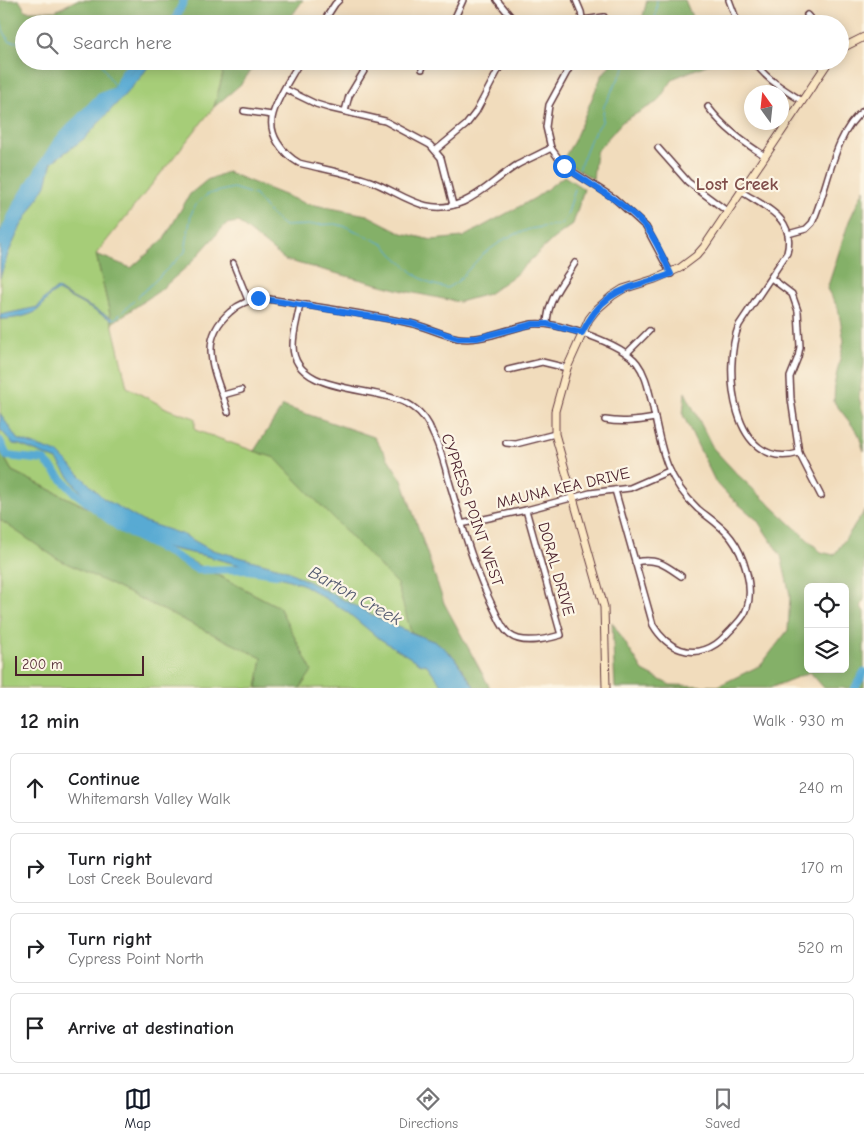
<!DOCTYPE html>
<meta charset="utf-8">
<style>
:root{--surface:#fff;--page:#f6f6f6;--text:#202124;--muted:#757577;--line:#e0e0e0;--accent:#111827}
body{margin:0;font-family:"Comic Neue",sans-serif;background:var(--page);color:var(--text)}
.controls{position:absolute;right:15px;bottom:15px;display:grid;overflow:hidden;border-radius:8px;box-shadow:0 2px 12px #0003}
.controls button{width:45px;height:45px;display:grid;place-items:center;padding:0;border:0;border-bottom:1px solid var(--line);background:var(--surface);color:var(--text);font:25px sans-serif}
.compass{position:absolute;left:744px;top:85px;width:45px;height:45px;border-radius:50%;background:var(--surface);box-shadow:0 2px 12px #0003;rotate:345deg}
.scale{position:absolute;left:15px;bottom:12px;width:129px;box-sizing:border-box;padding-left:5px;border:2px solid #4a1f2b;border-top:0;font-size:14px;line-height:18px;white-space:nowrap;color:#4a1f2b;-webkit-text-stroke:4px #fcf5e5;paint-order:stroke}
.stop{position:absolute;width:15px;height:15px;margin:-11px;border:4px solid #1a73e8;border-radius:50%;background:#fff}
.stop.end{background:#1a73e8;border-color:#fff;box-shadow:0 1px 5px #0008}
.list{margin:0;padding:0;list-style:none}
h2{display:flex;justify-content:space-between;align-items:center;height:65px;margin:0;padding:0 20px;font-size:21px}
h2 small{font-size:16px;font-weight:400;color:var(--muted)}
.list li{display:grid;grid-template-columns:32px 1fr auto;gap:15px;align-items:center;box-sizing:border-box;height:70px;margin:0 10px 10px;padding:0 10px;border:1px solid var(--line);border-radius:8px}
.list b{display:block;font-size:19px;white-space:nowrap}
.list p{margin:0;font-size:16px;white-space:nowrap;color:var(--muted)}
.list em{font-size:16px;font-style:normal;color:var(--muted)}
.icon{flex:none;width:28px;height:28px;fill:none;stroke:currentColor;stroke-width:2;stroke-linecap:round;stroke-linejoin:round}
.map{position:relative;flex:none;width:864px;height:688px;overflow:hidden}
.search{position:absolute;background:var(--surface);box-shadow:0 2px 12px #0003;left:15px;right:15px;top:15px;height:55px;display:flex;align-items:center;gap:12px;box-sizing:border-box;padding:0 18px;border-radius:28px;color:var(--muted);font-size:19px}
.sheet{height:385px;background:var(--surface)}
nav{display:flex;justify-content:space-around;align-items:center;box-sizing:border-box;height:70px;border-top:1px solid var(--line);background:var(--surface);font-size:14px;color:var(--muted)}
nav a{display:grid;justify-items:center;gap:2px}
nav .on{color:var(--accent)}
.map>svg:first-child{display:block}
.green{fill:#a6cd78;stroke:#787652}
.forest{fill:#84b068;stroke:#67684a;fill-rule:evenodd}
.water{fill:#58aad3;stroke:#51647f}
.lines{fill:none;stroke-linecap:round;stroke-linejoin:round}
.stream{stroke:#58aad3;stroke-width:1}
.river{stroke:#58aad3;stroke-width:8}
.street-casing{stroke:#633b41;stroke-width:8}
.secondary-casing{stroke:#633b41;stroke-width:9}
.street{stroke:#fff;stroke-width:5}
.secondary{stroke:#fbe7c3;stroke-width:7}
.route{stroke:#1a73e8;stroke-width:6}
.labels{text-anchor:middle;dominant-baseline:central;stroke-width:4.5;stroke-linejoin:round;paint-order:stroke}
.street-label{font-size:16px;fill:#4a1f2b;stroke:#fcf5e5}
.neighbourhood-label{font-size:18px;font-weight:bold;fill:#814f4c;stroke:#fcf5e5}
.water-label{font-size:18px;font-style:italic;fill:#50576e;stroke:#fcf5e5}
</style>
<div class="map">
<svg width="864" height="688" viewBox="0 0 864 688">
<rect width="100%" height="100%" fill="#fcf5e5"/>
<filter id="ink" filterUnits="userSpaceOnUse"><feTurbulence type="fractalNoise" baseFrequency=".02" numOctaves="2"/><feDisplacementMap in="SourceGraphic" scale="10" xChannelSelector="R" yChannelSelector="G"/><feConvolveMatrix kernelMatrix="1 2 1 2 8 2 1 2 1" color-interpolation-filters="sRGB"/></filter>
<filter id="wash" filterUnits="userSpaceOnUse"><feTurbulence type="fractalNoise" baseFrequency=".0096" numOctaves="4" result="noise"/><feDisplacementMap in="SourceGraphic" scale="20" xChannelSelector="R" yChannelSelector="G"/><feGaussianBlur stdDeviation="1.12" result="paint"/><feColorMatrix in="noise" values="0 0 0 0 0 0 0 0 0 0 0 0 0 0 0 0 0 1.4 0 .05"/><feComposite in="paint" operator="in"/></filter>
<g filter="url(#wash)">
<rect width="100%" height="100%" fill="#f1dcbc"/>
<g class="green">
<polygon points="147,61 212,61 223,74 214,107 96,254 127,387 168,409 195,418 195,430 254,451 286,449 437,601 447,688 300,688 311,671 279,607 88,508 12,471 0,450 0,234 19,195 74,123 131,72"/>
<polygon points="0,487 284,649 270,688 0,688"/>
</g>
<g class="forest">
<polygon points="0,0 19,0 26,11 55,11 77,0 303,0 286,24 24,24 24,61 147,61 131,72 74,123 19,195 0,234"/>
<polygon points="647,0 685,0 695,24 641,24"/>
<polygon points="212,61 258,61 241,84 214,107 223,74"/>
<polygon points="613,61 710,61 711,63 674,78 657,102 622,122 596,152 593,179 568,163 565,156 574,141 601,77"/>
<polygon points="227,172 304,203 367,215 402,233 432,240 463,237 535,198 564,176 584,189 573,224 553,239 515,275 488,294 459,302 404,291 285,260 238,222 226,224 190,264 159,291 112,323 96,254 131,268 164,239 190,194 207,180"/>
<polygon points="864,189 864,363 859,397 864,418 864,451 858,433 834,402 835,381 844,341 838,308 827,289 849,221"/>
<path d="M685 392 713 448 737 474 821 552 834 555 862 515 864 510V598L861 607 864 612V688H824L810 672 770 688H615L612 622 643 671 670 685 718 686 761 665 788 630 790 595 781 556 757 520 728 495 715 481 683 415ZM808 587H845V669H808Z"/>
<polygon points="283,406 374,437 402,480 444,603 490,688 475,688 454,657 438,644 411,632 397,584 275,458 254,451"/>
<polygon points="0,450 12,471 88,508 279,607 312,671 300,688 257,688 262,658 56,558 0,520"/>
</g>
<g class="water">
<path d="M143 61H152L141 77 85 138 52 162 46 185 21 226 8 254 0 278C0 268 0 256 0 247 4 231 15 217 22 202 47 146 97 101 143 61Z"/>
<path d="M57 288 67 295 112 318V320L58 291C48 294 45 304 38 310 32 316 8 320 0 319V315L38 307 44 299Z"/>
<polygon points="0,413 17,439 58,453 103,498 142,521 184,535 209,549 284,569 392,625 438,643 454,657 475,688 444,688 427,665 419,663 377,637 347,612 302,584 257,570 206,556 163,547 125,531 90,503 72,481 57,460 20,445 13,444 0,429"/>
</g>
<g class="lines">
<g class="stream">
<polyline points="0,16 3,30 9,41 19,42 24,39"/>
<polyline points="655,24 657,0"/>
<polyline points="100,61 114,86"/>
<polyline points="579,169 591,138 602,122 604,106 628,61"/>
<polyline points="111,318 113,319 116,318 185,252 191,214 197,203 208,194 233,188 255,195 272,216 285,226 335,224 347,227 385,245 392,254 417,276 431,284 447,288 457,282 482,255 506,238 530,229 561,224 567,216 575,189"/>
</g>
<g class="river">
<polyline points="173,24 184,0"/>
<polyline points="0,242 16,207 57,142 100,97 116,91 124,73 137,61"/>
<polyline points="0,441 7,456 44,460 73,491 121,529 173,555 198,570 241,569 276,574"/>
<polyline points="855,688 864,672"/>
</g>
</g>
</g>
<g filter="url(#ink)">
<g class="lines">
<defs>
<g id="street">
<polyline points="497,0 517,24"/>
<polyline points="576,0 581,12 583,24"/>
<polyline points="729,0 738,24"/>
<polyline points="807,15 815,24"/>
<polyline points="583,20 604,17"/>
<polyline points="322,24 335,4 339,0"/>
<polyline points="452,24 463,0"/>
<path d="M300 61C291 78 278 96 273 114 267 134 283 154 299 163 322 169 347 173 370 181 402 193 425 218 463 202 483 193 498 177 517 165 528 159 540 154 551 148"/>
<polyline points="422,61 422,69"/>
<polyline points="573,61 549,105 546,127 551,148 564,166 614,198 646,227 671,274"/>
<path d="M754 61C765 79 784 89 802 101"/>
<polyline points="285,89 316,104 329,108 385,121 430,145 441,158 453,205"/>
<path d="M708 107C724 128 743 142 765 156"/>
<polyline points="244,111 272,115"/>
<polyline points="345,111 349,96 370,61"/>
<polyline points="658,148 688,182 728,212"/>
<polyline points="436,150 466,125 476,112 503,61"/>
<path d="M742 192C767 208 796 219 787 253L739 325C722 367 732 473 799 453"/>
<path d="M788 234 806 229 812 223C828 190 833 133 864 110"/>
<polyline points="233,263 248,300"/>
<polyline points="771,278 792,294 798,311 800,347 798,357 790,377 791,399 799,453 821,496"/>
<path d="M300 304C298 317 293 332 293 346 294 397 381 384 413 407 422 413 429 423 433 434 442 451 446 472 452 491 464 532 475 571 494 609 498 617 502 629 510 635 523 645 547 639 561 635L526 510"/>
<path d="M547 324C548 298 562 284 575 263"/>
<polyline points="627,353 649,331"/>
<polyline points="508,370 542,362 567,368"/>
<polyline points="223,395 241,390"/>
<path d="M228 412C217 375 195 342 230 312 242 301 254 298 269 299 316 307 363 313 409 323 426 326 441 335 458 338 483 342 508 328 532 324 557 321 621 343 637 363 646 375 648 388 652 403 661 446 664 477 698 509 709 518 722 526 731 538 744 555 754 587 747 608 744 618 737 623 731 630 726 635 722 640 716 644 692 660 667 649 653 625L615 490"/>
<path d="M605 420C623 423 637 421 655 418"/>
<polyline points="506,443 516,444 555,434"/>
<polyline points="461,524 526,510 590,493 630,488 669,471"/>
<path d="M635 562C657 558 664 564 681 576"/>
</g>
<g id="secondary">
<polyline points="840,49 864,37"/>
<polyline points="606,688 604,607 555,434 555,411 567,368 589,319 596,310 612,296 623,289 655,279 680,268 696,256 704,247 829,61"/>
</g>
</defs>
<use href="#street" class="street-casing"/>
<use href="#secondary" class="secondary-casing"/>
<use href="#street" class="street"/>
<use href="#secondary" class="secondary"/>
</g>
</g>
<g class="lines" filter="url(#ink)">
<path class="route" d="M258 298 411 323 458 338H477L533 324H547L582 333C605 286 628 290 671 274 663 258 656 239 645 226 622 200 591 186 564 166"/>
</g>
<g class="labels">
<g class="street-label">
<text transform="translate(563 488) rotate(-13)">MAUNA KEA DRIVE</text>
<text transform="translate(472 510) rotate(71)">CYPRESS POINT WEST</text>
<text transform="translate(556 569) rotate(74)">DORAL DRIVE</text>
</g>
<g class="neighbourhood-label">
<text x="737" y="184">Lost Creek</text>
</g>
<g class="water-label">
<text transform="translate(355 596) rotate(29)">Barton Creek</text>
</g>
</g>
</svg>
<div class="controls">
<button><svg class="icon" aria-label="locate" viewBox="0 0 24 24"><circle cx="12" cy="12" r="6"/><path d="M12 2v4M12 18v4M2 12h4M18 12h4"/></svg></button>
<button><svg class="icon" aria-label="layers" viewBox="0 0 24 24"><path d="M12 4l9 5-9 5-9-5zM3 14l9 5 9-5"/></svg></button>
</div>
<svg class="compass" viewBox="-18 -18 36 36"><path d="M0-13l5 13h-10z" fill="#e53935"/><path d="M0 13l5-13h-10z" fill="#757577"/></svg>
<div class="scale">200 m</div>
<div class="stop" style="left:564px;top:166px"></div>
<div class="stop end" style="left:258px;top:298px"></div>
<div class="search"><svg class="icon" aria-label="search" viewBox="0 0 24 24"><circle cx="10" cy="10" r="6"/><path d="M15 15l6 6"/></svg>Search here</div>
</div>
<section class="sheet">
<h2>12 min<small>Walk · 930 m</small></h2>
<ul class="list">
<li><svg class="icon" aria-label="ahead" viewBox="0 0 24 24"><path d="M12 20V5M6 11l6-6 6 6"/></svg><div><b>Continue</b><p>Whitemarsh Valley Walk</p></div><em>240 m</em></li>
<li><svg class="icon" aria-label="right" viewBox="0 0 24 24"><path d="M7 20v-9h11M14 6l5 5-5 5"/></svg><div><b>Turn right</b><p>Lost Creek Boulevard</p></div><em>170 m</em></li>
<li><svg class="icon" aria-label="right" viewBox="0 0 24 24"><path d="M7 20v-9h11M14 6l5 5-5 5"/></svg><div><b>Turn right</b><p>Cypress Point North</p></div><em>520 m</em></li>
<li><svg class="icon" aria-label="arrive" viewBox="0 0 24 24"><path d="M6 21V4h12l-3 4 3 4H6"/></svg><div><b>Arrive at destination</b></div></li>
</ul>
</section>
<nav>
<a class="on"><svg class="icon" aria-label="map" viewBox="0 0 24 24"><path d="M3 6l6-2 6 2 6-2v14l-6 2-6-2-6 2zM9 4v14M15 6v14"/></svg>Map</a>
<a><svg class="icon" aria-label="directions" viewBox="0 0 24 24"><path d="M12 3l9 9-9 9-9-9zM9 14v-3h6M13 9l2 2-2 2"/></svg>Directions</a>
<a><svg class="icon" aria-label="saved" viewBox="0 0 24 24"><path d="M7 4h10v16l-5-4-5 4z"/></svg>Saved</a>
</nav>
